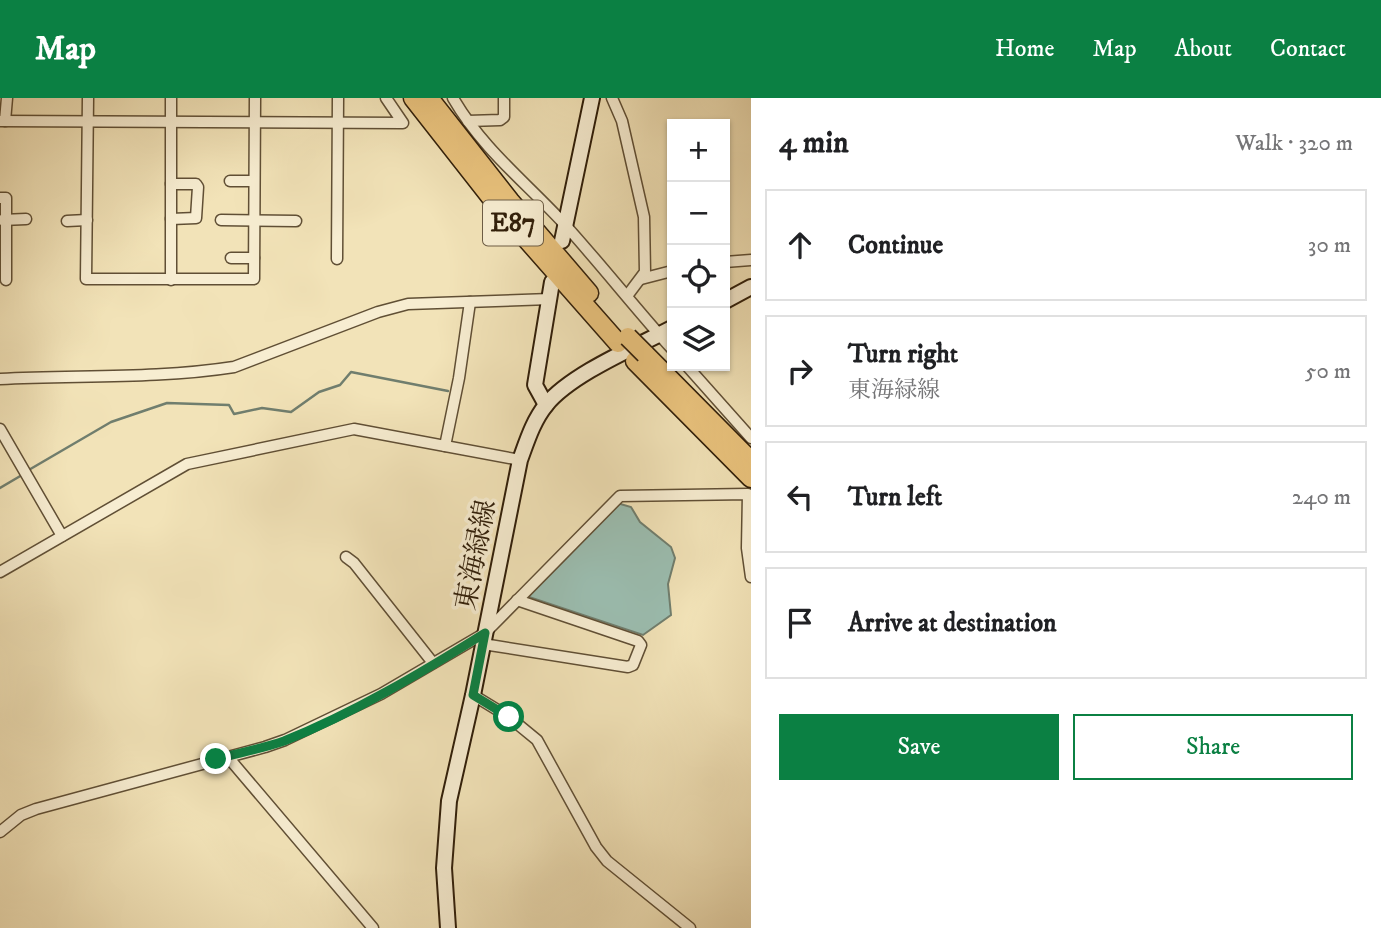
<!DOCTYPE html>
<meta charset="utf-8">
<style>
:root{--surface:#fff;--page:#f6f6f6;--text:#202124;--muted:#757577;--line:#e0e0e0;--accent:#0b8043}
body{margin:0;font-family:"IM FELL DW Pica","Noto Serif JP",serif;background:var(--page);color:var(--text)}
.controls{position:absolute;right:21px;top:21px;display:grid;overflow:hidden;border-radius:0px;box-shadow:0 2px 5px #0004}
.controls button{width:63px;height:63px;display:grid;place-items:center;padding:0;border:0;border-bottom:2px solid var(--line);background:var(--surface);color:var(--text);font:35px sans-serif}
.stop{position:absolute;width:21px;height:21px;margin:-16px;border:5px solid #0b8043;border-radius:50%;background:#fff}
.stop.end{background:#0b8043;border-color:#fff;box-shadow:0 2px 7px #0008}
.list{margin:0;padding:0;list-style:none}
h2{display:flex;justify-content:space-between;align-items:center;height:91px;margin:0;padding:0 28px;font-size:30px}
h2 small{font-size:23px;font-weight:400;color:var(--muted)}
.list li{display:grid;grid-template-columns:46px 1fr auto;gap:21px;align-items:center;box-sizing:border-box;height:112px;margin:0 14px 14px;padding:0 14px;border:2px solid var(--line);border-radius:0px}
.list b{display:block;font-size:26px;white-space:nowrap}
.list p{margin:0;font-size:23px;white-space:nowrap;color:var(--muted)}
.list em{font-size:23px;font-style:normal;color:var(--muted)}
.actions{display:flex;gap:14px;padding:21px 28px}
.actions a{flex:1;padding:16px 0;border:2px solid var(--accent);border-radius:0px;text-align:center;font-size:24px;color:var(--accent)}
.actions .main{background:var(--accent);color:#fff}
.icon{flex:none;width:38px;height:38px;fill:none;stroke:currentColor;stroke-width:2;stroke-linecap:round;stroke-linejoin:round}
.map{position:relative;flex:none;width:751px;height:830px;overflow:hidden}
header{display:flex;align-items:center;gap:42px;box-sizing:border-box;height:98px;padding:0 35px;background:var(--accent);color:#fff}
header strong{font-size:33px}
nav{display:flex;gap:38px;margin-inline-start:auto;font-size:24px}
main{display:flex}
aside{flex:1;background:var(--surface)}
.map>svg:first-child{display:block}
.water{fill:#9bbeb1;stroke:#707e6e;stroke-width:2}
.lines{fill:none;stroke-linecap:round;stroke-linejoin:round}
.stream{stroke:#707e6e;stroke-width:2.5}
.street-casing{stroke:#604f35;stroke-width:13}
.secondary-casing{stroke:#301e09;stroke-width:18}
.highway-casing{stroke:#301e09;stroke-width:21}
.street{stroke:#f7edd1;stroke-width:10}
.secondary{stroke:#f7edd1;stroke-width:14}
.highway{stroke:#e9c27c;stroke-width:18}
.highway-bridge-casing{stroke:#301e09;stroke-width:21;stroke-linecap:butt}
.highway-bridge{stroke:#e9c27c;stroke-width:18}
.route{stroke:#0b8043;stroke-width:9}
.labels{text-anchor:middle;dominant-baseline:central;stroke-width:7;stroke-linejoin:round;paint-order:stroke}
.shield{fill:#f7edd1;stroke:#6c5c45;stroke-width:2}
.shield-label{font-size:26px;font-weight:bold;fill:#301e09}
.street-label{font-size:28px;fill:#301e09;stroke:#f7edd1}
</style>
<header>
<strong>Map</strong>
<nav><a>Home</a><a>Map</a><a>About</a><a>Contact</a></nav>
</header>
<main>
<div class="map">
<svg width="751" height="830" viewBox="0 0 751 830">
<rect width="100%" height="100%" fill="#f2e3b8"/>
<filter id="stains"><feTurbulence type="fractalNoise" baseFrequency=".00286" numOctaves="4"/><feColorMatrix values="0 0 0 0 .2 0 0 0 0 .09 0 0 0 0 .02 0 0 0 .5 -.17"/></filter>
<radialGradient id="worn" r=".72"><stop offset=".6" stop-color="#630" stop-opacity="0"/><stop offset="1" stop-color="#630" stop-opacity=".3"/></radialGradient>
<polygon class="water" points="617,405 631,409 640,424 671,449 675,460 668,486 671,517 643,537 526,498"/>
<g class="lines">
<g class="stream">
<polyline points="27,373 111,324 167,305 229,307 234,316 262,310 291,314 319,294 340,287 351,274 448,293"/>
<polyline points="0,390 22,377"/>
</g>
<defs>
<g id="street">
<polyline points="88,0 86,181 254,181 255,0"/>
<polyline points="171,0 171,182"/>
<path d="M453 0C483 52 528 86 567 129 603 169 636 211 672 251"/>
<polyline points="612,0 622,23 644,119 645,174 627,198"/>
<polyline points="0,23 403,25 386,0"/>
<polyline points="5,23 7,0"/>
<polyline points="468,23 500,22 504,19 504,0"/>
<polyline points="230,83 254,83"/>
<polyline points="171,86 196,86 198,89 196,120 171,121"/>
<polyline points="0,100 6,100 6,182"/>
<polyline points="2,122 26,121"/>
<polyline points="221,122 296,123"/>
<polyline points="67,123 87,122"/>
<polyline points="231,160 254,160"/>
<polyline points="337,161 338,0"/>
<polyline points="725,164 751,162"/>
<polyline points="641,181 672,173"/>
<polyline points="687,268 751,340"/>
<path d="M0 281C78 277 157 281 234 269L378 214 408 206 550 201"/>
<polyline points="0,331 62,438"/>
<polyline points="445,348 459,280 470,204"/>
<polyline points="346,459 354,465 433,565"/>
<polyline points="0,474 187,366 354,331 520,362"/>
<polyline points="483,546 628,569 633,567 641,547 638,543 517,502"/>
<polyline points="473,597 509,619 537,642 596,749 607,763 690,830"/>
<polyline points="231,659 233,665 373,830"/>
<polyline points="0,734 21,717 36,711 265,649 285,642 381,596 485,535 620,398 748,396 747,450 751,479"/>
</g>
<g id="secondary">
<polyline points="562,143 592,0"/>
<polyline points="725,203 751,189"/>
<polyline points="546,307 535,287 552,184"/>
<path d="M448 830 444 770 449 703 473 597 520 362C527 343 533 323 546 307 571 276 636 249 672 230"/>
</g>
<g id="highway">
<polyline points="413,0 500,111 618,245"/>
<polyline points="429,0 510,103 589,195"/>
<polyline points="645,256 751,363"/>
<polyline points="635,263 751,380"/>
</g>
</defs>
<use href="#street" class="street-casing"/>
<use href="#secondary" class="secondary-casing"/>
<use href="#highway" class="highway-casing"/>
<use href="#street" class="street"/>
<use href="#secondary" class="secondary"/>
<use href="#highway" class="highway"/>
<defs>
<polyline id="highway-bridge" points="628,239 645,256"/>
</defs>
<use href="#highway-bridge" class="highway-bridge-casing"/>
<use href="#highway-bridge" class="highway-bridge"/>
</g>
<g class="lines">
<path class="route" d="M216 661C238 655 261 651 284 643 354 615 421 575 485 535L473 597 509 619"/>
</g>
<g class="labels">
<rect class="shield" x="483" y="102.5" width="60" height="45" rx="5"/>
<g class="shield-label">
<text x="513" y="125">E87</text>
</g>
<g class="street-label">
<text transform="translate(476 457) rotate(-79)">東海緑線</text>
</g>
</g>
<rect width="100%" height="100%" filter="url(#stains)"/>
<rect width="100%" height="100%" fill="url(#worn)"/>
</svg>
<div class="controls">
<button>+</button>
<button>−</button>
<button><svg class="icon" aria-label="locate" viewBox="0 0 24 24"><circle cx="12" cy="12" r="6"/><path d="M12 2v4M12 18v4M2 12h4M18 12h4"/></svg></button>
<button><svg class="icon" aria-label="layers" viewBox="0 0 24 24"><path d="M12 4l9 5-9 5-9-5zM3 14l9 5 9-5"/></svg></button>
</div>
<div class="stop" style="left:509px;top:619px"></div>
<div class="stop end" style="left:216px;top:661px"></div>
</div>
<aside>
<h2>4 min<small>Walk · 320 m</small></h2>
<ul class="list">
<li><svg class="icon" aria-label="ahead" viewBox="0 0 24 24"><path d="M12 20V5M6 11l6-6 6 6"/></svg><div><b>Continue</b></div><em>30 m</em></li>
<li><svg class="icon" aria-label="right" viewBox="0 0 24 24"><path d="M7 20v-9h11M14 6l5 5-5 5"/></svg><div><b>Turn right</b><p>東海緑線</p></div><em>50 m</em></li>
<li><svg class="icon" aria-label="left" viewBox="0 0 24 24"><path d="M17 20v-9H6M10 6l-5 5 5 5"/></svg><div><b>Turn left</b></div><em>240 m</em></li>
<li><svg class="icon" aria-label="arrive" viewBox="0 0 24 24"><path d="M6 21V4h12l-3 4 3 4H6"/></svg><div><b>Arrive at destination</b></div></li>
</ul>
<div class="actions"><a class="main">Save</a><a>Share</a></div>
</aside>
</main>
